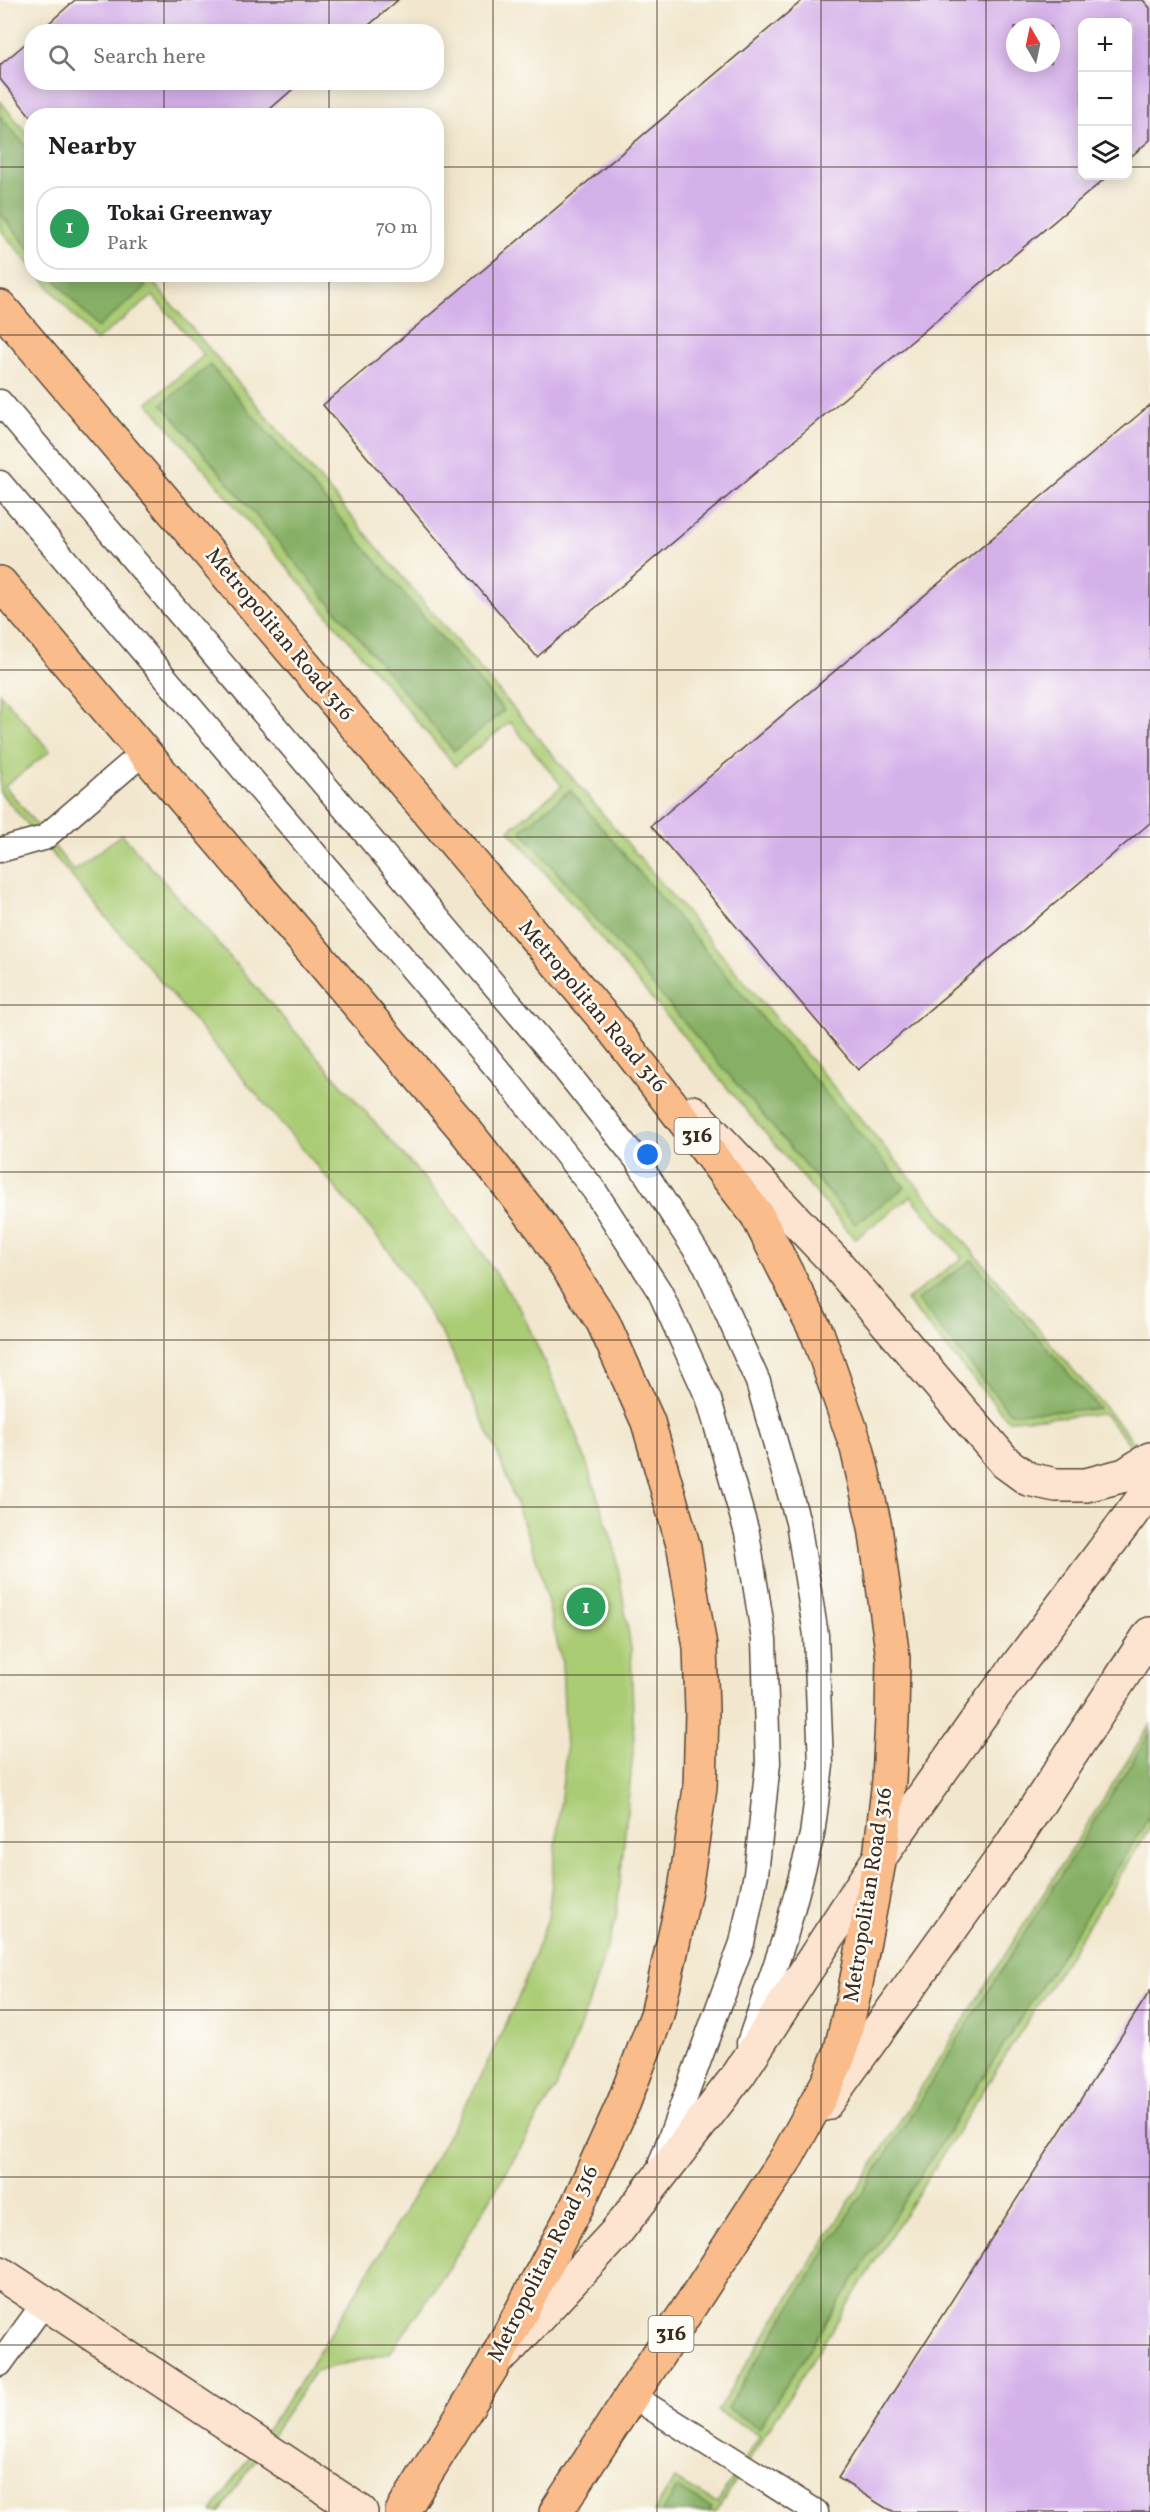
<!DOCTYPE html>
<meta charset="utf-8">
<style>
:root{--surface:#fff;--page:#f2f2f2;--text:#202124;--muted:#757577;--line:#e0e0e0;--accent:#b45309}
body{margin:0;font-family:Vollkorn,serif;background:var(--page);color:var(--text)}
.controls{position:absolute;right:18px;top:18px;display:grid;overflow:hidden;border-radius:12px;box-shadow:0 3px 15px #0003}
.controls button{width:54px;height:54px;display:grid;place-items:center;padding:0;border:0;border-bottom:2px solid var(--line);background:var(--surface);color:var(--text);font:30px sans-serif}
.compass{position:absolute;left:1006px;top:18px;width:54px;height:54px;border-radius:50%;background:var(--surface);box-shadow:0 3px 15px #0003;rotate:351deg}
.you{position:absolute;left:648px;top:1155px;width:21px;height:21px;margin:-15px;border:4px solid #fff;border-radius:50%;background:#1a73e8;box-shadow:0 0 0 9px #1a73e833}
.badge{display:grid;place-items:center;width:39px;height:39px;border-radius:50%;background:var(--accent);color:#fff;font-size:20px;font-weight:700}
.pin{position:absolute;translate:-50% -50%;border:3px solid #fff;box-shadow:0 2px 6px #0006}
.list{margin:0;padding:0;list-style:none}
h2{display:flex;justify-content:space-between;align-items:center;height:78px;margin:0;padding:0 24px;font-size:26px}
h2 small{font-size:20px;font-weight:400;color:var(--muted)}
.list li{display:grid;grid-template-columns:39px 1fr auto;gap:18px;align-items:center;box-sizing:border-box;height:84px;margin:0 12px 12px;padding:0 12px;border:2px solid var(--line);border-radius:24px}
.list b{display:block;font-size:22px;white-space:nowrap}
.list p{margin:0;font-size:20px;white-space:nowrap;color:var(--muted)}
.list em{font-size:20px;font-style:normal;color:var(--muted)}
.icon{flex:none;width:33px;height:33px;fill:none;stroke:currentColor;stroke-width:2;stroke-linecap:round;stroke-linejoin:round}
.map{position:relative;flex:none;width:1150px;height:2512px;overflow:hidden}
.search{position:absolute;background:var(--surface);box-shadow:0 3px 15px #0003;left:24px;top:24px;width:420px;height:66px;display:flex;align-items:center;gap:15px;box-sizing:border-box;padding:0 21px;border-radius:24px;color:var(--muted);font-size:22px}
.panel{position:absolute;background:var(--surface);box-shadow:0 3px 15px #0003;left:24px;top:108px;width:420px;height:174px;border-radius:24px}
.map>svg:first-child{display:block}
.green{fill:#aacc74;stroke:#727b49;stroke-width:1.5}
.forest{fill:#87b066;stroke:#616d42;stroke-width:1.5}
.building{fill:#d5b1ea;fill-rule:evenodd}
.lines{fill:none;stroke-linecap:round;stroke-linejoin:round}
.lane-casing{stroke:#564638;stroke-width:27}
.secondary-casing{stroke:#564638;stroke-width:36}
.primary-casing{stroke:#564638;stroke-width:36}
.lane{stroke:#fff;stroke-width:24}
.secondary{stroke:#fde4d0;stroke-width:33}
.primary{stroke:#f9bc8a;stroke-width:33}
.grid{fill:none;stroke:#3b2a1e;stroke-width:1.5;stroke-opacity:0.55}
.labels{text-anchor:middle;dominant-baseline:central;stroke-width:5;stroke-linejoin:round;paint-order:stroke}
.shield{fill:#fdfcf7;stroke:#75695f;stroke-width:1.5}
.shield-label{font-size:21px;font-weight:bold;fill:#3b2a1e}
.street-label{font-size:22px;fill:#3b2a1e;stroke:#fdfcf7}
</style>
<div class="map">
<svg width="1150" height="2512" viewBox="0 0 1150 2512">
<rect width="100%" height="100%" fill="#fdfcf7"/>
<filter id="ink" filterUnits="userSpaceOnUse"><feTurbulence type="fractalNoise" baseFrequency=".0167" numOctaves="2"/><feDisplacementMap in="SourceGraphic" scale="12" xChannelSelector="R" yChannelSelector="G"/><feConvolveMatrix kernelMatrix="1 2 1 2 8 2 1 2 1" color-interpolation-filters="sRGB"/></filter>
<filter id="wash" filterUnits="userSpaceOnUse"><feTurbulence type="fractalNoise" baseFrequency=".008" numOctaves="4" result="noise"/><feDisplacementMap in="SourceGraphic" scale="24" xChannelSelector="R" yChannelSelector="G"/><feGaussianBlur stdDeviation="1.35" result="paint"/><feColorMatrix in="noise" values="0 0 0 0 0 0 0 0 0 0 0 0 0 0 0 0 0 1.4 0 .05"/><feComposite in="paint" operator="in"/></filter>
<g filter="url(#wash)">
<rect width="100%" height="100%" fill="#f2e7ce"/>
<g class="green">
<polygon points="0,101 31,138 31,266 0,229"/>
<polygon points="39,275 147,275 1150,1461 1150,1468 1104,1414 1008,1420 906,1300 962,1258 911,1196 855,1239 509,830 562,786 510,722 455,766 148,403 204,355 153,296 95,341"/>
<polygon points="0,693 50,751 5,786 74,871 122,834 456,1215 521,1310 576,1432 615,1549 631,1648 634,1744 616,1920 586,2011 556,2088 449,2268 390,2353 315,2371 220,2512 212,2512 309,2368 379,2255 474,2090 517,2001 548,1918 566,1751 562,1663 539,1566 499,1457 448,1344 390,1252 0,792"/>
<polygon points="1150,1725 1150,1828 716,2512 654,2512 674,2479 717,2503 760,2435 717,2411"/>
</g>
<g class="forest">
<polygon points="0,116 31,152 31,251 0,213"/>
<polygon points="51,275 136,275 146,287 97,328"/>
<polygon points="210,365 504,711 454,751 162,404"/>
<polygon points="570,790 905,1187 855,1224 521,830"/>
<polygon points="972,1260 1099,1409 1010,1413 917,1300"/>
<polygon points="1150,1733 1150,1816 759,2428 727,2408"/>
<polygon points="677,2488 712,2508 709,2512 662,2512"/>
</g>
<g id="blocks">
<g class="building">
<polygon points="75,0 398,0 361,32 39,32"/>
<path d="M803 0H1143L1150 8V140L1128 159V22H1082V176H1108L537 657 323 405ZM1015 27H1051V63H1015Z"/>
<polygon points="32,38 32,82 301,82 262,116 32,116 32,118 0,79 0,65"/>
<polygon points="1150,405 1150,823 858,1070 651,826"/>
<polygon points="1150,1991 1150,2512 892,2512 838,2478"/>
</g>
</g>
</g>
<g filter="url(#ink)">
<use href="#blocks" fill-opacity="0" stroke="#564638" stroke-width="1.5"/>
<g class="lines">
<defs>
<g id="lane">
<polyline points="0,402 551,1052 637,1160 706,1266 758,1382 798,1522 816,1635 821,1765 812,1835 785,1937 749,2043"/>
<polyline points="0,483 511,1085 594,1190 660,1292 709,1400 747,1533 764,1640 768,1763 756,1874 742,1943 661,2163"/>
<polyline points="0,850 44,838 144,752"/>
<polyline points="0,2364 45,2302"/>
<polyline points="631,2395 816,2512"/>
</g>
<g id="secondary">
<polyline points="693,1112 835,1262 1006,1463 1028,1479 1056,1485 1086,1485 1125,1475 1150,1459"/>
<polyline points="825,2104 1010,1847 1150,1634"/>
<polyline points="0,2273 361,2512"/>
<polyline points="505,2353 614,2235 739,2074 880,1857 990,1702 1150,1489"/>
</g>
<g id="primary">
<polyline points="0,307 609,1024 757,1215 818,1335 857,1448 875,1527 893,1658 892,1719 889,1780 880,1857 854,1994 840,2053 829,2080 787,2157 556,2512"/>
<polyline points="0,583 461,1125 542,1228 603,1322 648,1422 684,1548 700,1647 702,1711 700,1788 685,1890 657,2015 624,2102 577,2206 492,2367 402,2512"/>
</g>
</defs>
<use href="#lane" class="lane-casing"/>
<use href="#secondary" class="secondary-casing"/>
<use href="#primary" class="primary-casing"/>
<use href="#lane" class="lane"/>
<use href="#secondary" class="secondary"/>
<use href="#primary" class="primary"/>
</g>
</g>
<path class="grid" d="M164 0V32M329 0V32M493 0V2512M657 0V2512M821 0V2512M986 0V2512M164 82V116M329 82V116M0 167H32M436 167H1082M1128 167H1150M164 274V2512M329 274V2512M0 335H1150M0 502H1150M0 670H1150M0 837H1150M0 1005H1150M0 1172H1150M0 1340H1150M0 1507H1150M0 1675H1150M0 1842H1150M0 2010H1150M0 2177H1150M0 2345H1150"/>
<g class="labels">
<g class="shield">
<rect x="674.5" y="1118" width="45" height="36" rx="4.5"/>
<rect x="648.5" y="2316" width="45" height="36" rx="4.5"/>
</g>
<g class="shield-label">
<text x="697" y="1136">316</text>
<text x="671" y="2334">316</text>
</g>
<g class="street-label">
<text transform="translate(279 635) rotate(50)">Metropolitan Road 316</text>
<text transform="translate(592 1007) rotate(50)">Metropolitan Road 316</text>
<text transform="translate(869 1895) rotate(-81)">Metropolitan Road 316</text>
<text transform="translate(544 2264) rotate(-63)">Metropolitan Road 316</text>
</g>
</g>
</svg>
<div class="controls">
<button>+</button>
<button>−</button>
<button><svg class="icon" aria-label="layers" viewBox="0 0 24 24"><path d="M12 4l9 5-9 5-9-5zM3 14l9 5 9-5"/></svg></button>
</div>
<svg class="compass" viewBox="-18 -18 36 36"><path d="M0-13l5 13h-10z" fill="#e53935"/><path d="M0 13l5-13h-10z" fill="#757577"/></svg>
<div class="you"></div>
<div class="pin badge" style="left:586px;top:1607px;background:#2e9e5b">1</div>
<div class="search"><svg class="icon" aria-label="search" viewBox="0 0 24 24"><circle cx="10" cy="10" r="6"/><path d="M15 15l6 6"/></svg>Search here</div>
<section class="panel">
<h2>Nearby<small></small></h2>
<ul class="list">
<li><span class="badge" style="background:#2e9e5b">1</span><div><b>Tokai Greenway</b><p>Park</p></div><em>70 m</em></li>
</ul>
</section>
</div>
